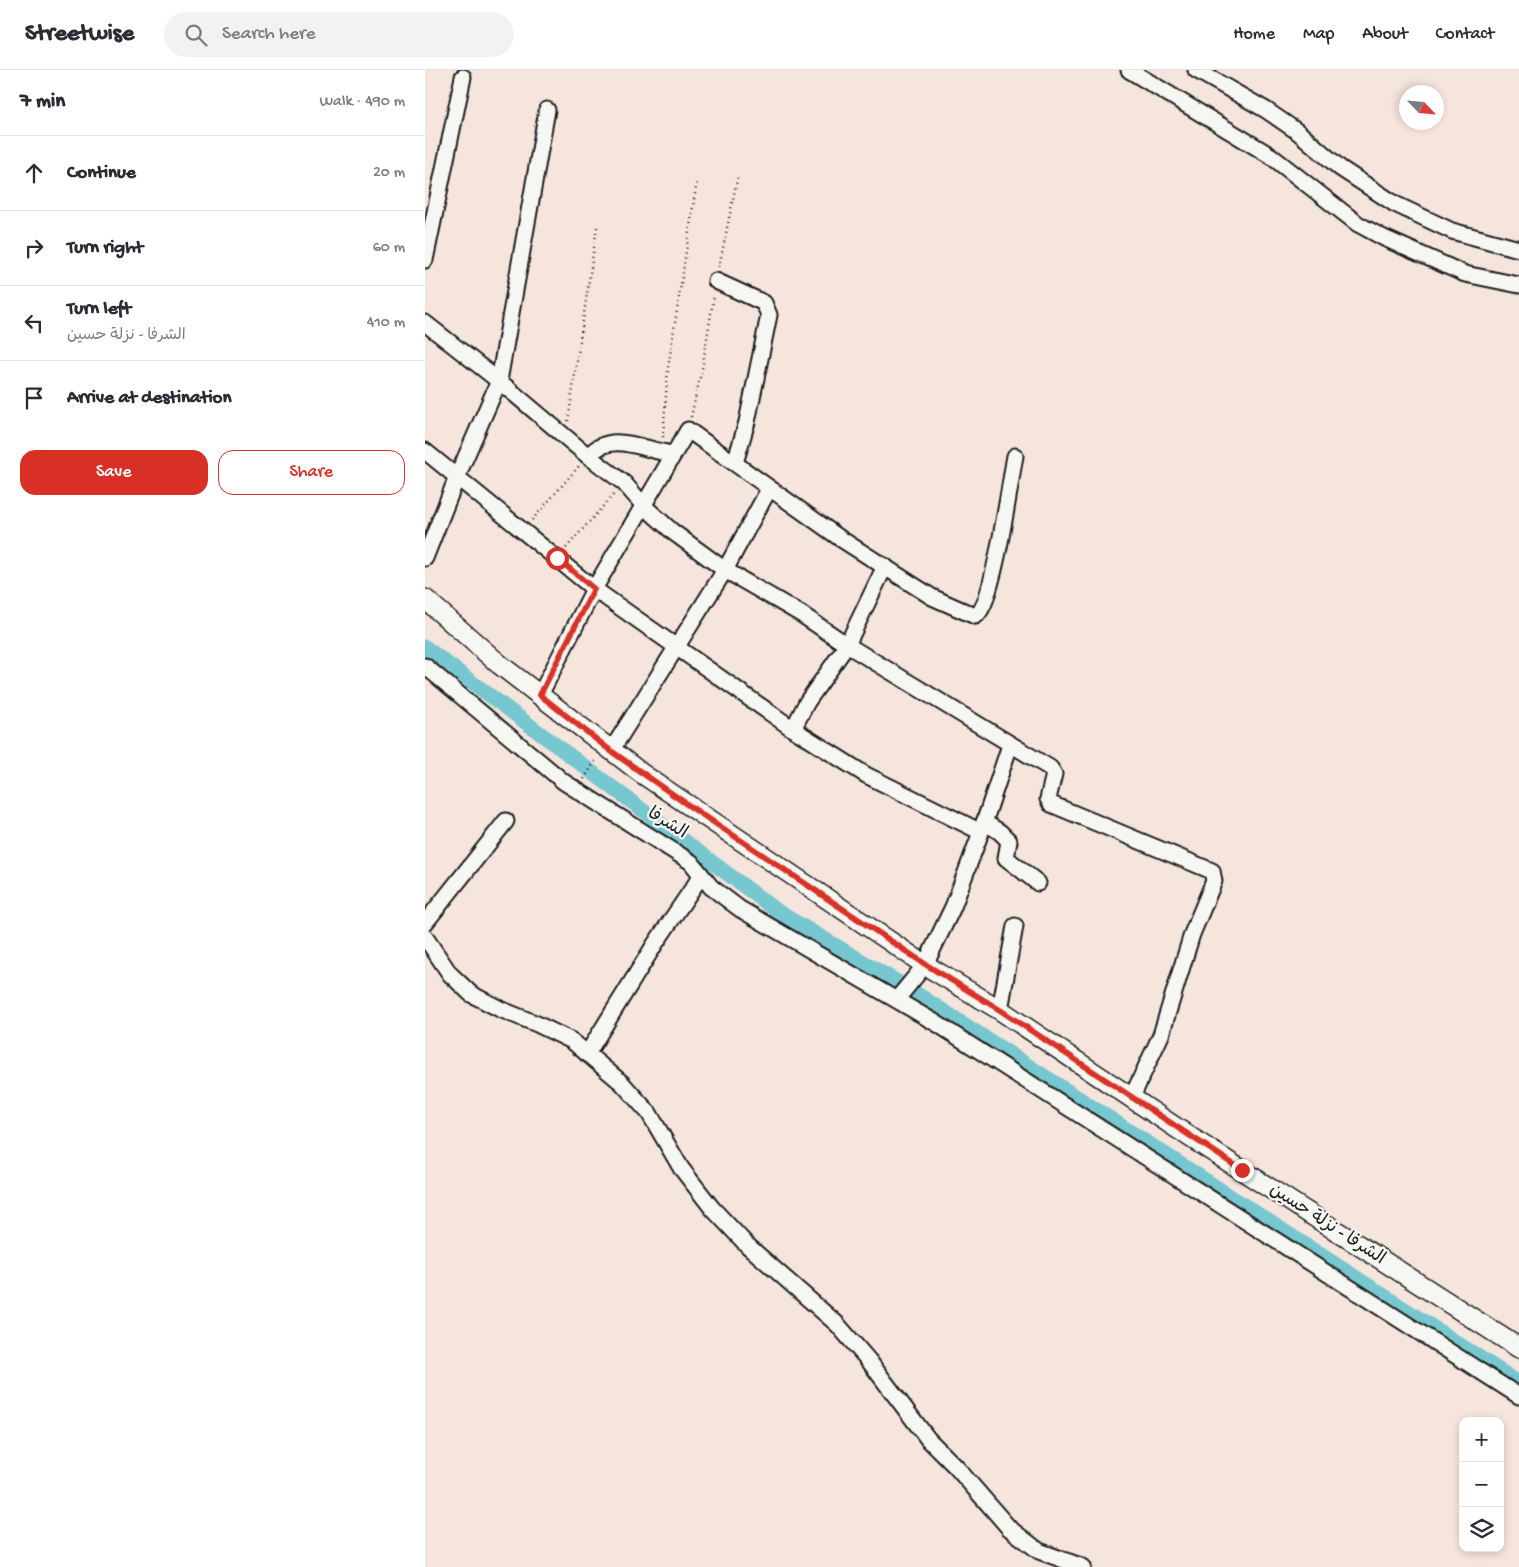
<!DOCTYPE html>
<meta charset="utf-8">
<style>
:root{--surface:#fff;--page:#f2f2f3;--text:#2b2b33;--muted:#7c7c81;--line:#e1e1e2;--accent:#d93025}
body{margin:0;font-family:"Gochi Hand","Playpen Sans Arabic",sans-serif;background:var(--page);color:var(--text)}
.controls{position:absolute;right:15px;bottom:15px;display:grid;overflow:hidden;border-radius:10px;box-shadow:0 2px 8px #0003}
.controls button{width:45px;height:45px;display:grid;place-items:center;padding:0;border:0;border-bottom:1px solid var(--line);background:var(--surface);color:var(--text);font:25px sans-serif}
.compass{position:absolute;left:974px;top:15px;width:45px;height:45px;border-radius:50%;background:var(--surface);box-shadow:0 2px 8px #0003;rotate:116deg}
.stop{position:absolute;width:15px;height:15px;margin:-11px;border:4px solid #d93025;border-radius:50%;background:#fff}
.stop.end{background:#d93025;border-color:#fff;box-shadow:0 1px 5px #0008}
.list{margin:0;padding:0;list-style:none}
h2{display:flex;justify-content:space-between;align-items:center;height:65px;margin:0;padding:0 20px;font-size:21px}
h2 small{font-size:16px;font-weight:400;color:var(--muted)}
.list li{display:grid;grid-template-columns:32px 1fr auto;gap:15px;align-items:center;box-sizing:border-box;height:75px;padding:0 20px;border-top:1px solid var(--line)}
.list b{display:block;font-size:19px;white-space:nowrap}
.list p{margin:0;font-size:16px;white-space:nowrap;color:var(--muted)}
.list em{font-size:16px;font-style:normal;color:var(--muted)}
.actions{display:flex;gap:10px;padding:15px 20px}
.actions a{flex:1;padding:11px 0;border:1px solid var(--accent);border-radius:15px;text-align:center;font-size:18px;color:var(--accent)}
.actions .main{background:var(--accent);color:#fff}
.icon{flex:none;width:28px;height:28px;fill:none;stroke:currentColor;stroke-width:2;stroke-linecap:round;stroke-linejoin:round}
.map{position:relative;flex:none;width:1094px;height:1497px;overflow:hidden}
header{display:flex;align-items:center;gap:30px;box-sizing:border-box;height:70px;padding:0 25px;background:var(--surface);border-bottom:1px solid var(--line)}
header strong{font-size:24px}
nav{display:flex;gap:28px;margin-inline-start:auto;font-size:18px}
.search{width:350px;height:45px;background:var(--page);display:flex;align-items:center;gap:12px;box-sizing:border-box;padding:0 18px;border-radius:28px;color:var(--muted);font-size:19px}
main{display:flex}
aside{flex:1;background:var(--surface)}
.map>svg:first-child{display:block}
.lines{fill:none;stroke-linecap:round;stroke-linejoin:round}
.canal{stroke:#77c7d1;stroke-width:15}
.minor-casing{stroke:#1c1c1c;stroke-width:19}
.tertiary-casing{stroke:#1c1c1c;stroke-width:22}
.path{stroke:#1c1c1c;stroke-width:2.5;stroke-dasharray:1 4;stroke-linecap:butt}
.minor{stroke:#f6f6f2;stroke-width:15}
.tertiary{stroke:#f6f6f2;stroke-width:19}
.route{stroke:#d93025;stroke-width:6}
.labels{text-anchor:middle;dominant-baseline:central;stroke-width:4.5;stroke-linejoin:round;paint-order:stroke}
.street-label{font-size:18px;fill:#1c1c1c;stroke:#f6f6f2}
</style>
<header>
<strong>Streetwise</strong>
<div class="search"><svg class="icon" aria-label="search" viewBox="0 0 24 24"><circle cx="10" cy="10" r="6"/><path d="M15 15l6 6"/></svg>Search here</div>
<nav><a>Home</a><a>Map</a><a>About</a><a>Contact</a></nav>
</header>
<main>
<aside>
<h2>7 min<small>Walk · 490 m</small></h2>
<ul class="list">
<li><svg class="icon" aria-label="ahead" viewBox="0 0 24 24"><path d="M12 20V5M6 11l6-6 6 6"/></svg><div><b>Continue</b></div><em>20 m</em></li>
<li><svg class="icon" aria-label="right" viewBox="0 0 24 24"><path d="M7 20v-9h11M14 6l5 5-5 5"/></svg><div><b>Turn right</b></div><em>60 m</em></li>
<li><svg class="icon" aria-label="left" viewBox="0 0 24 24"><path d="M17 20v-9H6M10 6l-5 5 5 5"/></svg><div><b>Turn left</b><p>الشرفا - نزلة حسين</p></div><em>410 m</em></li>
<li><svg class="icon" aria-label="arrive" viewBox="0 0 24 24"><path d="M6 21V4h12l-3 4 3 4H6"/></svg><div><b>Arrive at destination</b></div></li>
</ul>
<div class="actions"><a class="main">Save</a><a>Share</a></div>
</aside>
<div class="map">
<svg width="1094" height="1497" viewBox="0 0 1094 1497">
<rect width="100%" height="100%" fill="#f6e5dd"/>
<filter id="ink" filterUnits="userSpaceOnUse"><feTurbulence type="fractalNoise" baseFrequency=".02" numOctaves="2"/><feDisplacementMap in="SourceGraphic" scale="10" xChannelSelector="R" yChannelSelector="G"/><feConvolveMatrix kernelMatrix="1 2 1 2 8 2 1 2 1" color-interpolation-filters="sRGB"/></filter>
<g filter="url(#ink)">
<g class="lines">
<polyline class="canal" points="0,577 355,843 486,920 1094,1313"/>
<defs>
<g id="minor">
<polyline points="704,0 846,86 933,154 959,168 1040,204 1094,215"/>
<polyline points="771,0 841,40 873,62 915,98 970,134 1027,161 1094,179"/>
<polyline points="0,190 38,7"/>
<polyline points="291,211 339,233 344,245 322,352 310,393"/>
<polyline points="0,253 74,311 163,386 199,413 220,437 248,462 300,500 376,544 422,575 625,698 629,704 623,729 626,734 787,801 789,811 767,864 736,965 707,1027"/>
<polyline points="0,381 169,519 368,659 441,705 556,762"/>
<path d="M163 386C187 359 219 381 248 384"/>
<polyline points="0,488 32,407 74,311 122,40"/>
<polyline points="0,596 139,712 266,792 286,817 315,839 511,953 1094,1326"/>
<path d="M115 625 169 519 263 360 416 469 507 527 550 546C568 538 585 412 590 386"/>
<polyline points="368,659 382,632 422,575 460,496"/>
<polyline points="186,681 300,500 344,419"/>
<polyline points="559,752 575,762 584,771 581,788 613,813"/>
<polyline points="0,853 81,751"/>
<polyline points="0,867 25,904 46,924 75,939 112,954 147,971 197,1013 224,1043 256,1098 287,1138 322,1175 412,1254 444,1291 503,1369 531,1397 584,1458 614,1481 658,1497"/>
<polyline points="472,929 500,895 528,837 556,762 585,675"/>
<polyline points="575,940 590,856"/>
<polyline points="162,984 230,874 276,806"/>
</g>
<polyline id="tertiary" points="0,529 74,594 216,703 500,895 575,940 765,1067 1094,1278"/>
</defs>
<use href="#minor" class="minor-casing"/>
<use href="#tertiary" class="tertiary-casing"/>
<g class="path">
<polyline points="294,197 313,105"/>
<polyline points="266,347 277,299 289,225"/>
<polyline points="143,351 172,157"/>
<polyline points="238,367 243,298 272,111"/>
<polyline points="107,450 154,396"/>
<polyline points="141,478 189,424"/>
<polyline points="159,709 172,688"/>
</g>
<use href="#minor" class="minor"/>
<use href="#tertiary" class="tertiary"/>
</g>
</g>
<g class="lines" filter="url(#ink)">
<polyline class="route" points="132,488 169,519 115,625 186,681 263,735 500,894 575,940 817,1100"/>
</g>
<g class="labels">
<g class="street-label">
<text transform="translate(242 754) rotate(32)">الشرفا</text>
<text transform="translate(902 1155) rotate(33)">الشرفا - نزلة حسين</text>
</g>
</g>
</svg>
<div class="controls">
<button>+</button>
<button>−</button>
<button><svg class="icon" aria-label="layers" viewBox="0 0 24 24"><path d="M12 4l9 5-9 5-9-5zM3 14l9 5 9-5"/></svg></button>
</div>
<svg class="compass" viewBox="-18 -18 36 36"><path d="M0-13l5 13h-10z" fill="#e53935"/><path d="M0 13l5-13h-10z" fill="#7c7c81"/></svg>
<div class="stop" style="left:132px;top:488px"></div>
<div class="stop end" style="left:817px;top:1100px"></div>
</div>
</main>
